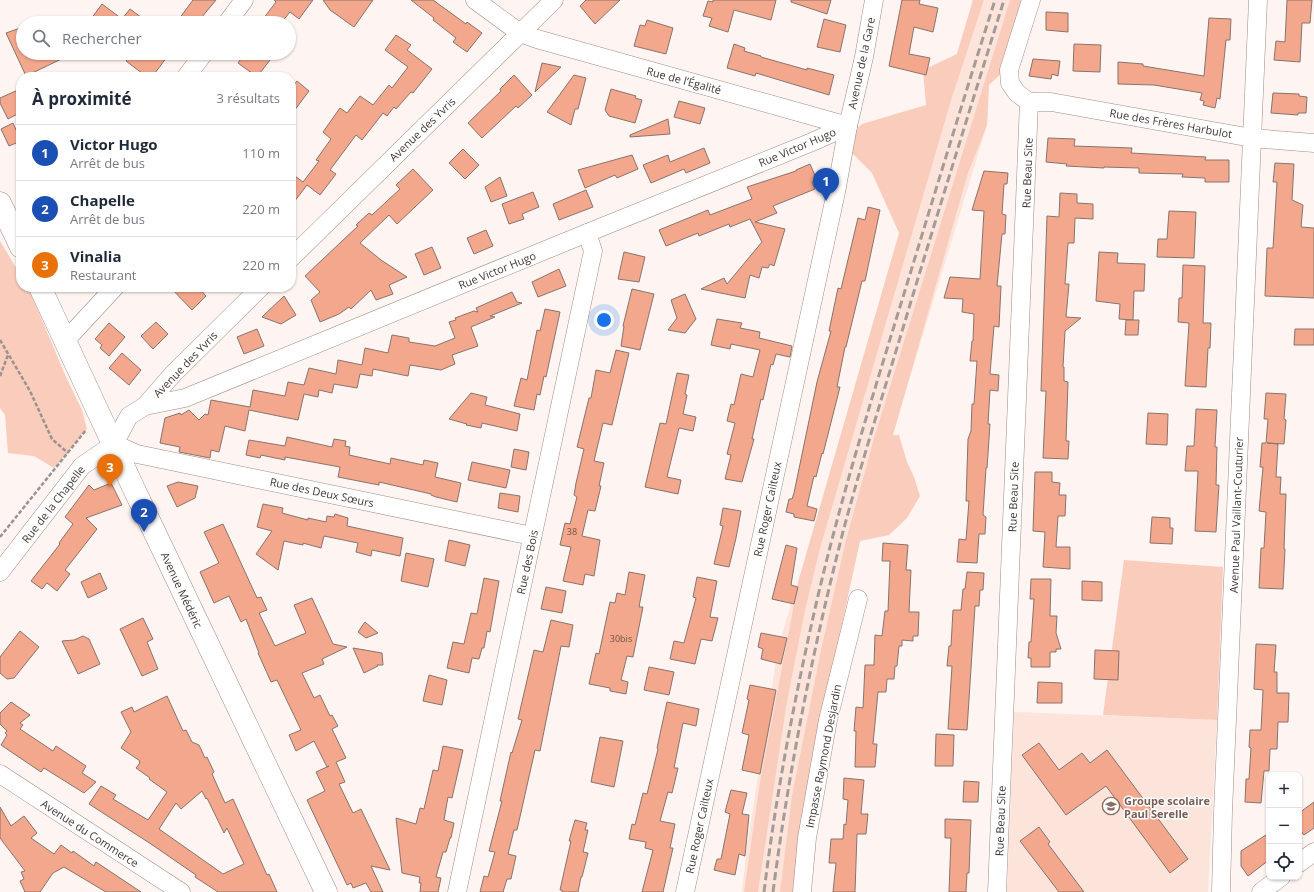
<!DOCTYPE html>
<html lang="fr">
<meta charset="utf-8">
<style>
:root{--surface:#fff;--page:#f6f6f7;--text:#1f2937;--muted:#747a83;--line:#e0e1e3;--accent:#6a7e2e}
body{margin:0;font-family:"Open Sans",sans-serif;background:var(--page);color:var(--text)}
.controls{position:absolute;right:12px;bottom:12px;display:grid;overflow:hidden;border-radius:8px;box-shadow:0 1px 3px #0004}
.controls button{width:36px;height:36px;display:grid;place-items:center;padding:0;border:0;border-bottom:1px solid var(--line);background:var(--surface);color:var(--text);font:20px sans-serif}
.you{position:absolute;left:604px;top:320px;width:14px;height:14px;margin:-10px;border:3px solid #fff;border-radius:50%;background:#1a73e8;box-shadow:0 0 0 6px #1a73e833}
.badge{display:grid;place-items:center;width:26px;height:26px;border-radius:50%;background:var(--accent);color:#fff;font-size:13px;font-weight:700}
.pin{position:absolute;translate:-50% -33px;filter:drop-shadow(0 1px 2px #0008)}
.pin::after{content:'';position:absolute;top:21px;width:14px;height:12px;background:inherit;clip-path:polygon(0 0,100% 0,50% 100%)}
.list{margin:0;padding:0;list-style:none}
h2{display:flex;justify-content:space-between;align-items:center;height:52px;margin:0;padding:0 16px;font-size:17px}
h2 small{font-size:13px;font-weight:400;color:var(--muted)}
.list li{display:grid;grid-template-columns:26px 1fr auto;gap:12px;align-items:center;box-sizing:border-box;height:56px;padding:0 16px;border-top:1px solid var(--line)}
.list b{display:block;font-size:15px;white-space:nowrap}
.list p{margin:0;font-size:13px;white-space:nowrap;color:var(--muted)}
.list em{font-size:13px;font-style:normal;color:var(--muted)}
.icon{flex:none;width:22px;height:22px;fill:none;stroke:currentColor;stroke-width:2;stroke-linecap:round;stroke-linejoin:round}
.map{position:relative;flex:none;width:1314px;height:892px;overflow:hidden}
.search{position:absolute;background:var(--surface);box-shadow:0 1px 3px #0004;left:16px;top:16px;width:280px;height:44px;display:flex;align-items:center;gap:10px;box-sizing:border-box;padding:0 14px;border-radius:22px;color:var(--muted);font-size:15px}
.panel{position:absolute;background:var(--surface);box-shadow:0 1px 3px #0004;left:16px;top:72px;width:280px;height:220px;border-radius:16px}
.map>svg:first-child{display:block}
.built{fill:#fce4db}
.green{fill:#f9ccbc}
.building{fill:#f3a78c;stroke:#88746d;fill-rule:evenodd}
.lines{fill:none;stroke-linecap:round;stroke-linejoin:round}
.minor-casing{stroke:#a08c84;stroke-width:19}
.major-casing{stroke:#a08c84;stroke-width:23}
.path{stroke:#9b928f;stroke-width:2.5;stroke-dasharray:4 2;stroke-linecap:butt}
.minor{stroke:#fff;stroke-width:18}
.major{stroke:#fff;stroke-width:22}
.rail{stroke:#a49b98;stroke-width:3;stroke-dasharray:8 4;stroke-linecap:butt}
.labels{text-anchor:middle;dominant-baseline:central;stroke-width:3;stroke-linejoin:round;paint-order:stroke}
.number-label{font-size:9px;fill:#6e544b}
.street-label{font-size:11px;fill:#413935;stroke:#fff}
.education-label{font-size:11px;font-weight:bold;fill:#785e54;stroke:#fff;text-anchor:start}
</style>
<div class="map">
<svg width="1314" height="892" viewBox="0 0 1314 892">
<rect width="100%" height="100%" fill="#fef4f1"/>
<g class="built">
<polygon points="973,0 1027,0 1007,67 989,85 987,125 860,541 830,665 795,892 742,892 747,847 778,648"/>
<polygon points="1014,712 1217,720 1208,892 1007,892"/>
</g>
<g class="green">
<polygon points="973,0 984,0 952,97 820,548 804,615 786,707 758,892 744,892 760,782 799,579 899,233 872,173 852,153 855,131 862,124 926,105 923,70 957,54"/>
<polygon points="1010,0 1026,0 1005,70 989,85 987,125 968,173 893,435 899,435 907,462 914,477 920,496 907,518 889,535 860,541 815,748 796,892 780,892 792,796 821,650 846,540 875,435"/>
<polygon points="0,241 21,276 21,287 28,287 66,377 82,410 87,429 54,468 34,456 8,453 5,415 0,408"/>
<polygon points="1124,560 1223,567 1217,720 1103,715"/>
</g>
<g class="building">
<polygon points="193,0 216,0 197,23 176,23"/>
<polygon points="274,0 313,0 299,19 290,12 281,23 260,23 276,2"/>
<polygon points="323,0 373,0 354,27 330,10"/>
<polygon points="411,0 433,0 466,24 467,22 482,33 467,52 453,42 456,38 433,20 434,18"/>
<polygon points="586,0 620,0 595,24 580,6"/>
<polygon points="713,0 776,0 771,20 734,10 728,32 709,26 712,18 703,16 708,1 713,2"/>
<polygon points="791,0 831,0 827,14 791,2"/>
<polygon points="902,0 920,0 919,4 938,8 933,32 914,27 909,54 930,58 926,75 889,66"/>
<polygon points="1287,0 1312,0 1310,23 1302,23 1300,62 1274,60 1276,41 1285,42"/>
<polygon points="102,4 122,19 130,9 149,23 88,23"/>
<polygon points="1046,12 1068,13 1068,32 1046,30"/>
<polygon points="1209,18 1231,19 1230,40 1226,40 1220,99 1217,98 1215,108 1203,105 1204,101 1200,100 1202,93 1154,85 1118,84 1118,62 1143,64 1143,66 1204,76"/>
<polygon points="824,19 846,25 840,52 817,47"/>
<polygon points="647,20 673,28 666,54 634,46 640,25 645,26"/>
<polygon points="23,27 23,53 74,53 26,76 6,33"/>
<polygon points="396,35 411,45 407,50 432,69 413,93 411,92 396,109 394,107 387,116 383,113 362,140 356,135 330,170 336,174 320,195 307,185 291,206 291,173 303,182 319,161 316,160 331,139 323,132 340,108 347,113 360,96 373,105 389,85 392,88 408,67 385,50"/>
<polygon points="734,44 745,48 744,51 761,56 761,57 807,70 807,68 834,75 829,95 756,73 755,76 727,68"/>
<polygon points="1074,44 1101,45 1100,72 1073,71"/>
<polygon points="132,53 170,53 152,77 147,77 126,61"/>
<polygon points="245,53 260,53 270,60 257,77 238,63"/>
<polygon points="1033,59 1060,61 1058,76 1052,74 1051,79 1029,76"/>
<polygon points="542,63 561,67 535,92"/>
<polygon points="514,75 532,95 518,108 516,106 482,138 468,123 501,91 500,89"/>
<polygon points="574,75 586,78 578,109 575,109 571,125 547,112"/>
<polygon points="297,81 309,91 291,115 291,88"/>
<polygon points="611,89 636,96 635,98 642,100 635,123 609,116 605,110"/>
<polygon points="18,90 21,96 21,112 8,119 0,103 0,98"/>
<polygon points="1273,93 1299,94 1299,96 1307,97 1306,113 1298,113 1298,115 1271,113"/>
<polygon points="679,101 705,108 700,124 674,117"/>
<polygon points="668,119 670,134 630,137 630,135"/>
<polygon points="13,123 21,141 9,146 1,129"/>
<polygon points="1048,138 1075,139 1074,146 1132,148 1131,153 1206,157 1205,160 1229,160 1229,182 1205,182 1205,178 1182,177 1183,174 1139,173 1139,168 1104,167 1104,168 1066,166 1067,164 1046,162"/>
<polygon points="704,148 710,163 686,173 684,169 651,183 643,165 668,155 670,162"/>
<polygon points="463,149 479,165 465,179 449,163"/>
<polygon points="632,155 638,169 617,178 615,175 585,188 578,170"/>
<polygon points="1275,163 1294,164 1292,200 1303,205 1301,227 1314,228 1314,298 1265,296 1267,248 1273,248 1277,182 1273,182"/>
<polygon points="810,164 817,180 812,182 815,189 773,206 777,213 755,222 785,229 774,266 770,264 768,268 762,267 759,278 750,275 745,298 701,289 724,278 727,284 762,242 750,219 730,227 729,224 699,236 698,233 666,246 659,230 708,210 710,215 752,199 747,187 796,171 796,170"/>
<polygon points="413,169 433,190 397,224 389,215 360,243 381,260 407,277 389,285 393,294 376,300 371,290 351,309 349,307 339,314 320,322 311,300 320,292 305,276 358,226 356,225 369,213 372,215 400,189 396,185"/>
<polygon points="984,171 1008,173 1007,184 1004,184 1002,214 1006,215 1005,234 1002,234 997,286 1001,286 999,327 994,326 990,374 999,375 998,391 990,390 988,424 990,424 987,468 986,468 983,515 986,517 985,534 979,534 977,563 957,562 959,539 966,540 969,501 966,501 968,439 971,431 972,404 974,404 977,361 970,361 972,341 973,341 974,314 962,312 963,299 944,298 950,277 980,279 984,211 972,210"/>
<polygon points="500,177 507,196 491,202 485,187"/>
<polygon points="586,190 593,207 559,220 553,204"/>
<polygon points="533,192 539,207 522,214 524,219 509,224 502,204"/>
<polygon points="1060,193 1077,194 1077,203 1093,204 1093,219 1075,218 1074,243 1068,243 1065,284 1069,284 1066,317 1081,318 1065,331 1063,367 1064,367 1064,381 1068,382 1066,441 1069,441 1068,459 1043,458 1046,391 1041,391 1047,216 1059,217"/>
<polygon points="868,207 880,210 865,281 862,281 846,347 845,347 837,387 840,387 823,454 822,453 816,477 814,476 807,506 817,509 814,521 794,517 794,514 786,512 789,499 792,499 794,493 817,382 831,331 829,331 838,288 841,289 858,218 865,220"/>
<polygon points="1169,211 1196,212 1194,258 1157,257 1158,239 1167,239"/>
<polygon points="486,230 493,246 474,254 467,238"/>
<polygon points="432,247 441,268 424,275 415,254"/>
<polygon points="624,252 645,257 639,282 618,279"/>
<polygon points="1099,252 1118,253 1117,263 1145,264 1144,291 1134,291 1133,320 1119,319 1120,304 1096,301"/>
<polygon points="1183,265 1205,266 1203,323 1211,323 1210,348 1208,348 1206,387 1185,386 1189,323 1178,322 1179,298 1182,298"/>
<polygon points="559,269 566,286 538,297 532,282"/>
<polygon points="170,287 198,287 206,296 192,310"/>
<polygon points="632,289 654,294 640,350 621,346 624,326 623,326"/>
<polygon points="512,292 517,302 522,303 490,316 495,317 471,327 478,346 452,355 455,364 441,370 410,365 408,376 373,369 372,376 360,374 357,388 334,384 332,393 319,390 318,397 304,394 298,420 249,410 245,431 225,426 219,452 211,450 210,458 179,452 180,447 160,443 165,418 180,413 181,415 189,410 199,420 205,414 208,415 211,400 250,407 253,390 285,396 288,382 304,385 309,368 336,374 338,360 362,365 365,348 388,353 392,335 409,338 409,342 435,346 455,338 449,322 456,320 455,318 474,311 478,312 476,308"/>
<polygon points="685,294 696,319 685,333 668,330 677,318 671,300"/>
<polygon points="284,296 296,315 281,324 262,317"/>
<polygon points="545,309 560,312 546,377 544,376 540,395 537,394 534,410 514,406 521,378 527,380 537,330 540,331"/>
<polygon points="717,319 742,323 740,328 760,332 759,338 792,346 790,357 776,354 773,365 771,364 763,400 761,399 752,439 754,439 742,482 725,479 731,455 727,454 735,423 727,421 731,404 734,405 741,374 753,377 760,350 731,344 730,349 711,345"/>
<polygon points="1126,320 1139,320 1138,335 1125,335"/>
<polygon points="156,322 168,334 153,349 141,336"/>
<polygon points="109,323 125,337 109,356 100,348 102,345 95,339"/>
<polygon points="257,329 264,346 244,354 237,337"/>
<polygon points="1295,329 1314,329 1314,345 1294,345"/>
<polygon points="616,350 629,353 612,425 603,423 594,461 604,463 599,486 601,486 595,511 588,510 582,536 600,540 594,576 585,574 583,585 563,581 571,547 560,545 565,523 570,524 577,497 574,495 576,483 584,449 577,447 589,398 591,398 596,370 610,373"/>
<polygon points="122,353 141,370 129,385 109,368"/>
<polygon points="677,373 689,375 685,394 687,395 683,414 696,417 693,431 679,428 667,477 681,480 678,494 645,487 660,423 666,424"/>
<polygon points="471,393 487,397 485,405 520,414 517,431 482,423 481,428 466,425 467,424 449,419"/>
<polygon points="1266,393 1286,394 1284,419 1286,420 1284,444 1267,443 1278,444 1276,477 1281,477 1280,494 1286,494 1284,549 1285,549 1283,589 1259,588 1261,548 1264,548 1266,512 1259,511 1263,467 1260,467 1262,443 1266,443 1268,419 1264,419"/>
<polygon points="1196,409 1217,410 1215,447 1217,447 1216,485 1219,485 1216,532 1195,531 1198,471 1185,471 1187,446 1194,446"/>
<polygon points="1148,413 1168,414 1167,445 1146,444"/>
<polygon points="287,437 332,447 334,439 346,441 345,446 350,447 349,455 390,464 391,458 423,465 424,460 438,463 435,477 461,483 457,502 436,497 431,495 431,494 379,482 379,485 338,477 340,467 285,457 285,460 261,455 260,458 246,455 249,440 285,446"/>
<polygon points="514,449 529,452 526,470 511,467"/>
<polygon points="472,462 510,470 506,488 468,480"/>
<polygon points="1035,472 1052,472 1052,482 1060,483 1059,495 1066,495 1065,516 1058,516 1056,547 1070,547 1070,569 1043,567 1045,532 1033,531"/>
<polygon points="178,482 198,486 195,498 177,507 167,486"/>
<polygon points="111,483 122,505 86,518 97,529 65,570 70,574 57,591 47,583 42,589 31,581 60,544 59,543 73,524 65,517 89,485 94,490"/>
<polygon points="500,493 520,496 518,512 498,508"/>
<polygon points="263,504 283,508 282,513 308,520 308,518 326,522 327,516 334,517 335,514 348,518 347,526 403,538 400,556 372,550 371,556 356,552 358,543 324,536 321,548 303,543 303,545 284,541 278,570 256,554 272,531 257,527"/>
<polygon points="723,508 741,511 736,538 729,567 714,564 723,526 720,525"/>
<polygon points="1152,517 1170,518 1170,528 1173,528 1172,544 1150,543"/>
<polygon points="223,524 257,598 261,597 267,610 259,613 275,646 306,633 294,605 312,598 333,644 347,647 322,659 324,664 302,673 314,698 320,695 330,716 332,715 338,726 332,729 346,758 336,762 345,782 339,784 353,813 361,809 390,870 371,866 383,892 371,892 366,883 353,888 351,883 347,885 307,800 325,791 316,772 329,766 327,767 314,741 296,751 289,735 301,730 277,680 271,682 258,653 259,653 246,619 241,622 229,596 214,603 200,572 219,563 204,532"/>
<polygon points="449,540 470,545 465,566 445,561"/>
<polygon points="883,543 908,545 906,570 911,570 909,612 919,612 918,636 913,636 913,641 902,640 902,646 899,646 897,666 895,666 894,679 887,679 886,692 878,692 873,744 877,744 875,767 855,767 856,731 854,731 856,707 863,708 865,665 874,665 875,635 882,636 885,611 888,611 890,561 882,561"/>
<polygon points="786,545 797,548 791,585 798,587 794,604 772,599"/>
<polygon points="406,553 434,559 428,587 401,581"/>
<polygon points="629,572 645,575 639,607 643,607 633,657 627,656 621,680 628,682 626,694 610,691 610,688 589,684 596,653 599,654 610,602 615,603 617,593 625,595"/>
<polygon points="967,572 984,573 983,590 980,590 979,606 975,606 967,730 948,729 952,666 947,666 949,646 951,646 953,610 961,610 963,589 965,589"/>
<polygon points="100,573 107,589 88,598 81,582"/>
<polygon points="697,577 717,581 710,617 718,618 712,641 701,639 695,664 670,659 674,641 684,643 696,598 693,597"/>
<polygon points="484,578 499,581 490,632 487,631 484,648 482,648 479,659 472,658 469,673 447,668 453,642 464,644 471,613 477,614"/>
<polygon points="1031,579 1051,579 1050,616 1057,616 1056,633 1061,649 1056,649 1056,652 1050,652 1050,667 1031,667 1031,658 1028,658 1029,642 1031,642 1034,599 1030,599"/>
<polygon points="1082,581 1102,582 1102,601 1082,600"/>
<polygon points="546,587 566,591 562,613 541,609"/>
<polygon points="143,618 153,639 147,642 158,669 142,676 120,629"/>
<polygon points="551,620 573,625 569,647 561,646 540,751 535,750 517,830 514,830 508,854 516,856 511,879 507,879 503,892 480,892 484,876 488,877 495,852 489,851 502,801 500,801 511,752 512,753 522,720 518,719 534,650 543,652"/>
<polygon points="365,622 378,633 366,638 358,632"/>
<polygon points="20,631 39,647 14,678 7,679 0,673 0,657"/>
<polygon points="761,633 787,638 781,664 761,659 763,649 758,647"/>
<polygon points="83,636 89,639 100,664 78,674 62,641 74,640"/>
<polygon points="1256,644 1276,645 1274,672 1277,672 1277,693 1289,693 1288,722 1278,722 1277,749 1270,749 1269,771 1264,771 1261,803 1245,802 1246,779 1249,779 1251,748 1249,747 1250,730 1261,730 1263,690 1254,689"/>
<polygon points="353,648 382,653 383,665 377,665 378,666 364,673"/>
<polygon points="1095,650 1119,651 1118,680 1094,679"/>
<polygon points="649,667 674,672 669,695 644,690"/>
<polygon points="429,675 447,680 442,705 423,701"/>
<polygon points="1038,682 1062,683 1062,703 1037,703"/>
<polygon points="750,685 776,690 760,774 742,770 749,735 742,733 749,700 747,699"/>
<path d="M167 696 183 731 186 730 192 742 199 745 205 758 207 757 214 772 212 774 225 803 233 799 267 875 269 874 277 892H218L195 877 196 875 151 844 89 804 101 786 116 795 113 799 148 820 167 792 149 779 150 778 136 768 140 763 139 762 140 761 121 748 131 732 121 712 132 707 134 712ZM202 791 206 799 207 798 224 833 227 828 244 864 223 874 159 829 176 803 181 809Z"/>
<polygon points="11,702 30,715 20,723 23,725 20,729 53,751 56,746 86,766 82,773 96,782 84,793 44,768 41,772 1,745 7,735 5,733 7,731 0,724 0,713"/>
<polygon points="667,702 699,709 696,726 683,723 674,768 678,768 672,793 668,792 660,821 675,824 670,848 673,848 663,892 642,892 653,850 645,848 646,842 629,839 632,824 635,825 643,793 647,794 658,749 657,748"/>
<polygon points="936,734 954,735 953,766 935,766"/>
<polygon points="600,737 623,741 614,787 591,782"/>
<polygon points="1039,743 1059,770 1082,753 1090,763 1107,750 1188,859 1170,873 1106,786 1066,815 1022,755"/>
<polygon points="443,746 463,750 452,798 448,797 444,820 454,823 451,838 450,838 446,852 443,852 436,877 441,878 438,892 420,892 421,883 419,883 420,877 402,873 396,818 416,824 420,808 424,809 433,770 438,771"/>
<polygon points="844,778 864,780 861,814 868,814 866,834 857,834 855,892 833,892 836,863 829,863 831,839 843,839 844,824 846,825 848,800 843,799"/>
<polygon points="964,781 979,782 978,802 963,802"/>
<polygon points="731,790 747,793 742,814 749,815 745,856 739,854 735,875 714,870 717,859 721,859 730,814 725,812"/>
<polygon points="1314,802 1314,828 1304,835 1299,829 1299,813"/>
<polygon points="0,807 11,826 24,816 37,833 31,838 54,854 61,845 72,853 73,851 94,866 96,862 141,892 106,892 64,867 53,873 40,892 25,892 20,881 24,879 21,872 25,871 0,838"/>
<polygon points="945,819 971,820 969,873 967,873 966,892 949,892 951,838 945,838"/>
<polygon points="575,820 587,823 585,830 588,830 583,852 588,853 582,877 581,877 578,892 562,892 562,890 560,890 571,841 569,841"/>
<polygon points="1039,827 1050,842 1048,844 1084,892 1059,892 1020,841"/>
<polygon points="1269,833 1269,860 1248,876 1241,866 1241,851"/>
</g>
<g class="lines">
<defs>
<g id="minor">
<polyline points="475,0 520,33 537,39 848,126"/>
<polyline points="227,23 244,0"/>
<polyline points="186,77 204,53"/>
<polyline points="1029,102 1051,102 1252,138 1314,143"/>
<polyline points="1029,102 1017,93 1010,83 1009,70 1031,0"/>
<polyline points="291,258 554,0"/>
<polyline points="65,341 115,287"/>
<polyline points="145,406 185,398 587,233 812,142 848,126"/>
<polyline points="114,444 137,454 532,536"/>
<polyline points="0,572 82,466 114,444 129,416 145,406 173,374 261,287"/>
<polyline points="0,774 181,892"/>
<polyline points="1299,863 1314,852"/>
<polyline points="457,892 593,251 587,233"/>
<polyline points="685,892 836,192 848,126 864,57 874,0"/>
<polyline points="802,892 807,838 828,720 858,599"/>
<polyline points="997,892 1029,102"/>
<polyline points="1221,892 1223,812 1258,0"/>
<polyline points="1261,892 1281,877"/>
</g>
<g id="major">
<polyline points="0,203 21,247"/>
<polyline points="40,287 134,489 326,892"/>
</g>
</defs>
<use href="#minor" class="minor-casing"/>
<use href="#major" class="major-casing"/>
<g class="path">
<polyline points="0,340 30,391 52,439 68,453"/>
<polyline points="0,376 8,355"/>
<polyline points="0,537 86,430"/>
</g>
<use href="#minor" class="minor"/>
<use href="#major" class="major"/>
<g class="rail">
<path d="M764 892C776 794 795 696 817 600 842 493 875 388 907 284 936 189 965 94 995 0"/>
<path d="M773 892C789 769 813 648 844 528 862 461 883 394 903 328 936 218 970 109 1004 0"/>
</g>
</g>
<defs>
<symbol id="school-ring" viewBox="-11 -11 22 22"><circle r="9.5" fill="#fff" stroke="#8d6e63" stroke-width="1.5"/><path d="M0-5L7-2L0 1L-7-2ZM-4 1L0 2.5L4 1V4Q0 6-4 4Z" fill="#8d6e63"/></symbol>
</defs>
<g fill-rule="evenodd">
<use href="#school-ring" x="1101" y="796" width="20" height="20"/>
</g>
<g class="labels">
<g class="number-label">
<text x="572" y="531">38</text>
<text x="621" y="638">30bis</text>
</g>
<g class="street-label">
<text transform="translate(861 63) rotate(-78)">Avenue de la Gare</text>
<text transform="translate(684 80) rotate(15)">Rue de l’Égalité</text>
<text transform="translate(1171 123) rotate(10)">Rue des Frères Harbulot</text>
<text transform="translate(422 129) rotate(-44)">Avenue des Yvris</text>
<text transform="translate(797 147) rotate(-23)">Rue Victor Hugo</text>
<text transform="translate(1027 173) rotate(-88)">Rue Beau Site</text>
<text transform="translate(497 270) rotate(-22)">Rue Victor Hugo</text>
<text transform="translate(185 364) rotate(-46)">Avenue des Yvris</text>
<text transform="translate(322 492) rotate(12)">Rue des Deux Sœurs</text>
<text transform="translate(1013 497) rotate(-88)">Rue Beau Site</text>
<text transform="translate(53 504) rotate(-52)">Rue de la Chapelle</text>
<text transform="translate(767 509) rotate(-78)">Rue Roger Cailteux</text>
<text transform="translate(1236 515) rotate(-88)">Avenue Paul Vaillant-Couturier</text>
<text transform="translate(527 562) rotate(-78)">Rue des Bois</text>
<text transform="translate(182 590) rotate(65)">Avenue Médéric</text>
<text transform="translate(823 756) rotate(-79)">Impasse Raymond Desjardin</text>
<text transform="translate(1000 821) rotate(-88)">Rue Beau Site</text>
<text transform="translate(699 826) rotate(-78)">Rue Roger Cailteux</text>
<text transform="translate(90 833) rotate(33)">Avenue du Commerce</text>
</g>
<g class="education-label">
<text x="1124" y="800">Groupe scolaire<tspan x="1124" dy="13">Paul Serelle</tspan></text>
</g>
</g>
</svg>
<div class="controls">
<button>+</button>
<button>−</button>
<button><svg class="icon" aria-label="locate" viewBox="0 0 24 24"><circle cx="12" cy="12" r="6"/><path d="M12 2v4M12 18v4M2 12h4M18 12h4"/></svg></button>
</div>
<div class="you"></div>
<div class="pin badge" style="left:826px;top:201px;background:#1a4fb4">1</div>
<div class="pin badge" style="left:144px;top:532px;background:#1a4fb4">2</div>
<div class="pin badge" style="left:110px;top:487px;background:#e8710a">3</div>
<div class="search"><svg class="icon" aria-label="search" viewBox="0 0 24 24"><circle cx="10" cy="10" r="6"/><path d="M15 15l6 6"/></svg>Rechercher</div>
<section class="panel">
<h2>À proximité<small>3 résultats</small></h2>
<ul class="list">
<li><span class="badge" style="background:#1a4fb4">1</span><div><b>Victor Hugo</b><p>Arrêt de bus</p></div><em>110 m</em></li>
<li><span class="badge" style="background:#1a4fb4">2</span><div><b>Chapelle</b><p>Arrêt de bus</p></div><em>220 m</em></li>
<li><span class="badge" style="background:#e8710a">3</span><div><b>Vinalia</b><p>Restaurant</p></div><em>220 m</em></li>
</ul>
</section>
</div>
